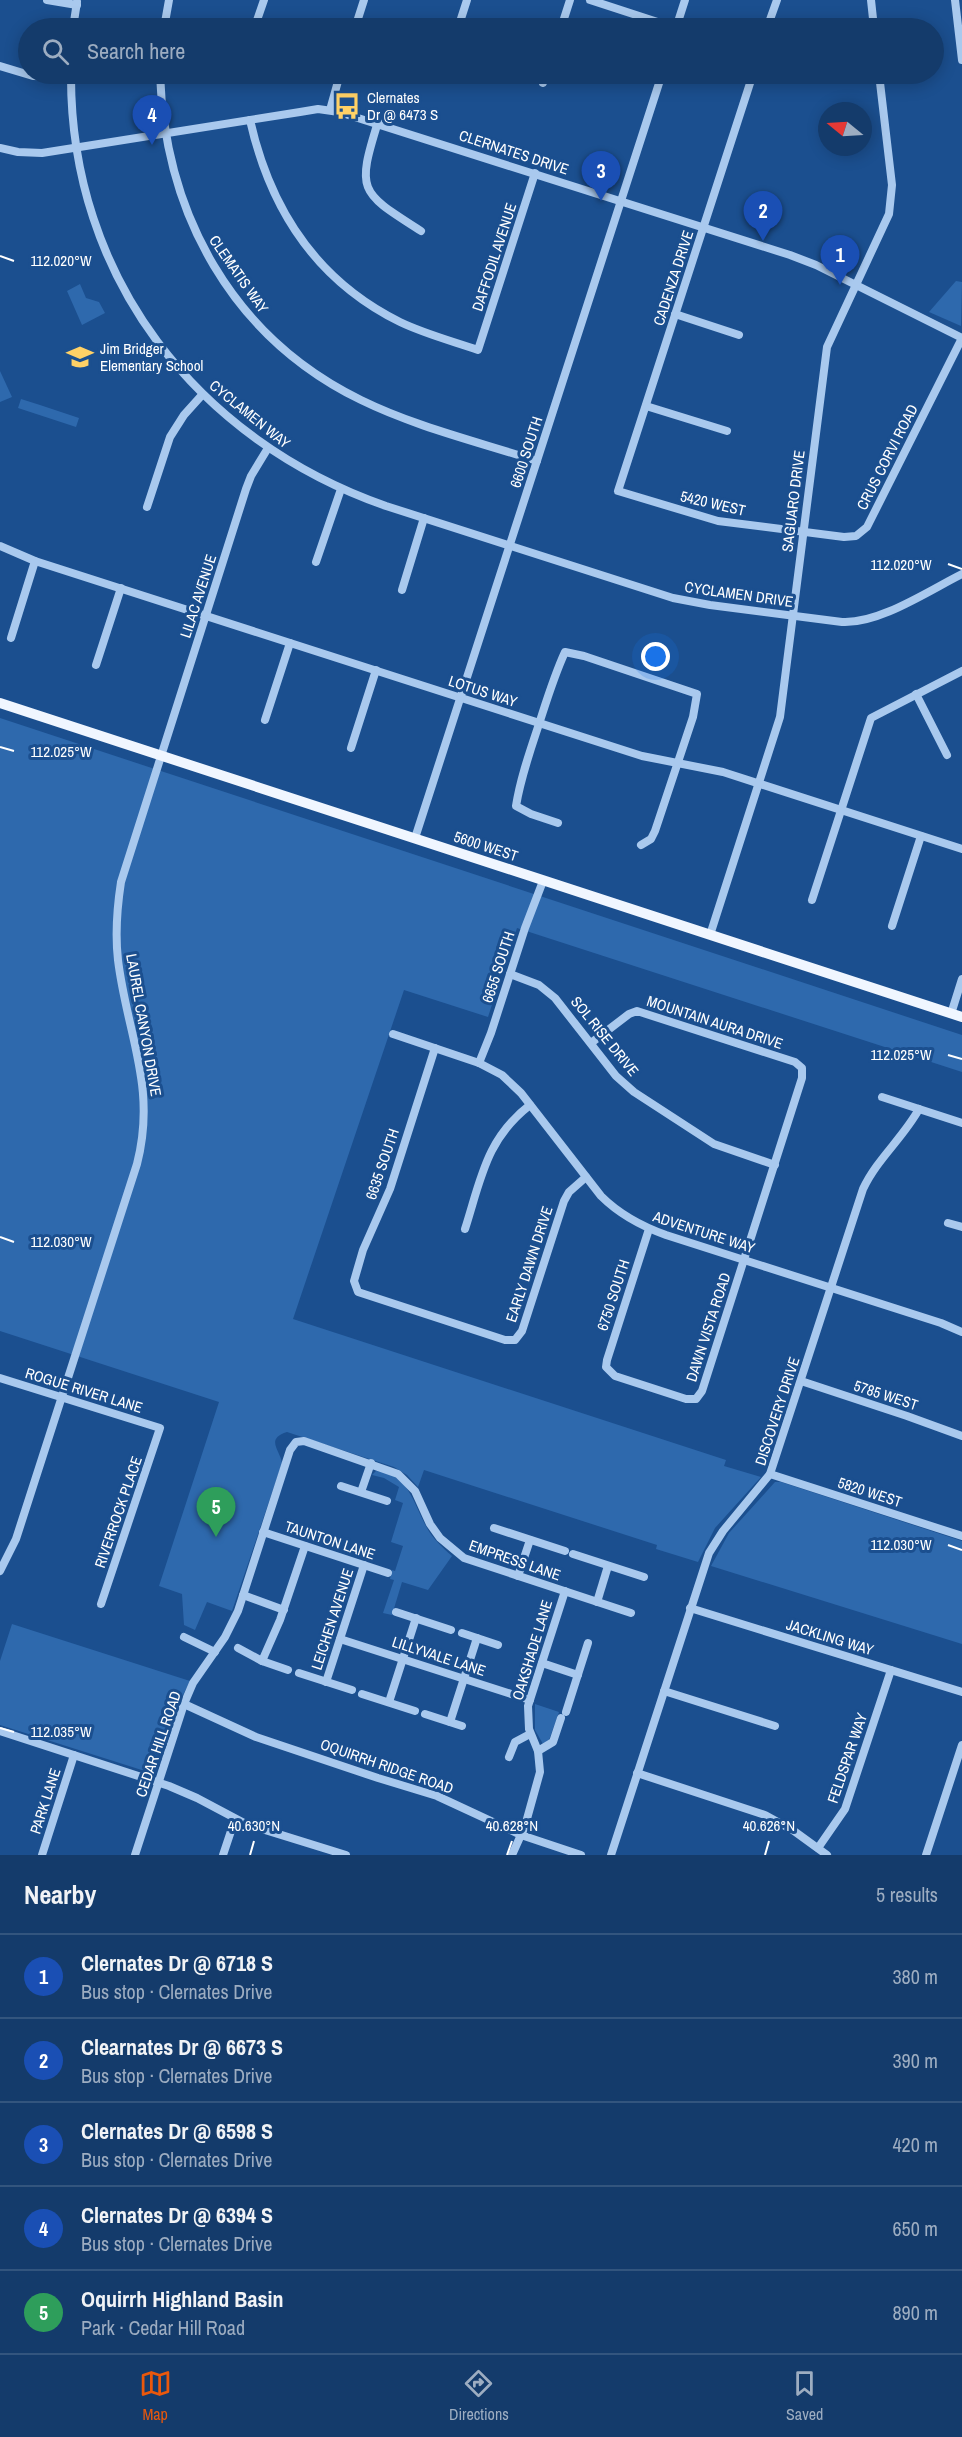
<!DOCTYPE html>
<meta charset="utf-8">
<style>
:root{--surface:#143b6b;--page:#214673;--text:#f1f3f6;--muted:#9dadc1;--line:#33557e;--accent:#ea580c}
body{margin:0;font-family:"Archivo Narrow",sans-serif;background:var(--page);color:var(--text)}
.compass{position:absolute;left:818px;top:102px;width:54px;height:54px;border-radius:50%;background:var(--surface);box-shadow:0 3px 15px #0003;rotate:288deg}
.you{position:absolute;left:656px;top:657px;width:21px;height:21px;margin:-15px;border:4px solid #fff;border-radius:50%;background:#1a73e8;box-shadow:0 0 0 9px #1a73e833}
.badge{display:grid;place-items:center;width:39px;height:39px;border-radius:50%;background:var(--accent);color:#fff;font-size:20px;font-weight:700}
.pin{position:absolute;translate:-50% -50px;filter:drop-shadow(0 2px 3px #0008)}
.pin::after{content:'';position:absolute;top:32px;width:21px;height:18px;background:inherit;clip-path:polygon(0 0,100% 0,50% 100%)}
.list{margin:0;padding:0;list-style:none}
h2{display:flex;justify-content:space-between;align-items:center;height:78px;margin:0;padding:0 24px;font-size:26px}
h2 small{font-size:20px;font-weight:400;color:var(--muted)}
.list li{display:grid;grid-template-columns:39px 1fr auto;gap:18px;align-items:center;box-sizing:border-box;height:84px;padding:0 24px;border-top:2px solid var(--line)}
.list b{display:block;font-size:22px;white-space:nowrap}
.list p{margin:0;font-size:20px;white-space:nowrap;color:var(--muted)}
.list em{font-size:20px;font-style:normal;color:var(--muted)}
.icon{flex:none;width:33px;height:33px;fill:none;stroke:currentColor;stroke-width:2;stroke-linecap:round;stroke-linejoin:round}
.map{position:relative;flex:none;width:962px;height:1855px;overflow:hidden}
.search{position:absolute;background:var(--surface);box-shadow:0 3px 15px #0003;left:18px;right:18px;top:18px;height:66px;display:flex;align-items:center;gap:15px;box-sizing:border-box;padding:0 21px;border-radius:33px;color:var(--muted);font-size:22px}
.sheet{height:498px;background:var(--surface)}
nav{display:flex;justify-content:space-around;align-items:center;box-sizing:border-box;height:84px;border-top:2px solid var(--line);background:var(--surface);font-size:16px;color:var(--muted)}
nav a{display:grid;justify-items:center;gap:3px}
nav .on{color:var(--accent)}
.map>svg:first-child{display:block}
.green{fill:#2e69ad}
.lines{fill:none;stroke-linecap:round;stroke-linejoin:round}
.minor{stroke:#a9c9ee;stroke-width:8}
.major{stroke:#f0f6ff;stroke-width:10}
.ticks{fill:none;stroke:#fff;stroke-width:2}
.labels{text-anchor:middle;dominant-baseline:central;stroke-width:6;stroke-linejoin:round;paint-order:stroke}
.poi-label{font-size:15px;fill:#fff;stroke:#1b4f8f;text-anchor:start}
.street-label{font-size:15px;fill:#fff;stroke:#1b4f8f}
.ticks-label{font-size:15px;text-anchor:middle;fill:#fff;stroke:#1b4f8f;stroke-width:6;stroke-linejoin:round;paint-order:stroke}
</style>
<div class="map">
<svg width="962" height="1855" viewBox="0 0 962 1855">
<rect width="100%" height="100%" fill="#1b4f8f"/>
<g class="green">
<polygon points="956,281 962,282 961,326 929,312"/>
<polygon points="80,284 86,298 99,302 105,313 82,325 67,291"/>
<polygon points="0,371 12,397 0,402"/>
<polygon points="21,399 40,405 38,411 40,405 79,418 76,427 18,408"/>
<path d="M0 718 962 1035V1072L517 928 488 1017 404 990 293 1319 726 1460 724 1466 761 1477 715 1528 698 1562 656 1549 657 1545 424 1470 418 1487 407 1475 394 1467 287 1432C265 1439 280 1450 282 1463L232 1611 207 1602 195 1630 184 1625 182 1594 159 1586 219 1402 0 1331Z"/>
<path d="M376 1471C408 1472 414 1505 427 1528 433 1539 442 1547 452 1556L428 1590 402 1582 392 1615 383 1613 394 1580 390 1579 392 1570 395 1571 403 1546 391 1542 403 1503 395 1500 399 1487 384 1478 372 1475Z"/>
<polygon points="775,1482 781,1482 962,1541 962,1644 711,1566 729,1533"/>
<polygon points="12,1624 190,1681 181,1699 156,1770 148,1772 0,1725 0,1661"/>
<polygon points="535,1704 559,1712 549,1740 543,1744 535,1730"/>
</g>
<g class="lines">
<g class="minor">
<polyline points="47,0 77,5"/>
<polyline points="590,0 676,28"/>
<polyline points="871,0 874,28"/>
<polyline points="955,0 962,60"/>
<polyline points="255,26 264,0"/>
<polyline points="73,28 77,2"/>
<polyline points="164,28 169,0"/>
<polyline points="355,28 364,0"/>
<polyline points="458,28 467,0"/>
<polyline points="561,28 570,0"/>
<polyline points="676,28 685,0"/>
<polyline points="767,28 777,0"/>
<polyline points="0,66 33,76 71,77"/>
<path d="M71 74C70 277 197 440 386 506L673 598 710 605 842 622C879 624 928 591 962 574"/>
<path d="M160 74C165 214 232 337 361 400 416 427 479 442 537 461"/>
<polyline points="753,74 618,491 718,521 844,537 856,536 867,527 962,338"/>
<polyline points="543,83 546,74"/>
<polyline points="330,110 340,74"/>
<path d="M250 120C270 209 317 281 400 322 425 334 452 341 478 350L535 173"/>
<path d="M378 122C356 192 360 192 421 231"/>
<polyline points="0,148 18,152 42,153 300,112 318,109 339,112 790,255 816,265 962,338"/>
<polyline points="675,314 739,335"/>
<polyline points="646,406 727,431"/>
<polyline points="147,507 170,437 184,415 202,395"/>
<polyline points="0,546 35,561 642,756 723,772 962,849"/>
<polyline points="316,562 341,489"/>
<polyline points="402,590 424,518"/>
<polyline points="11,638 35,561"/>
<polyline points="96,665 121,588"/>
<polyline points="916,694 947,755"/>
<polyline points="265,720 290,643"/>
<polyline points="351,748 376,670"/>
<path d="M558 823 531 814 516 806C520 781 528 757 536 733 545 706 553 678 565 652L584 656 697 694 693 717 655 831 651 839 641 845"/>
<polyline points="415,838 662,74"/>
<polyline points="812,900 871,718 962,671"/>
<polyline points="892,926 921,836"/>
<polyline points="710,935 780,717 827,347 889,214 892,185 879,74"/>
<polyline points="510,974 539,985 555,998 616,1076 634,1092 714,1144 775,1165"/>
<polyline points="951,1014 962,979"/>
<path d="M393 1034 479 1063 502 1075 521 1093 601 1196C620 1215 641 1226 666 1235L941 1323 962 1332"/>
<polyline points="591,1043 629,1014 637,1011 795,1062 802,1068 802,1078 702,1391 696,1399 686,1399 615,1376 606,1367 607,1360 649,1229"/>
<polyline points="435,1048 390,1189 363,1250 354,1281 358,1292 505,1340 515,1340 522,1331 564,1201 569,1192 586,1177"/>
<polyline points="479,1063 491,1033 525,928 543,881"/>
<polyline points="882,1097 962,1123"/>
<polyline points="948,1223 962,1227"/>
<path d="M465 1229C481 1179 486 1139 530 1105"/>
<polyline points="0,1378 160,1428 101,1604"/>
<polyline points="801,1381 907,1416 962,1436"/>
<polyline points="770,1474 962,1536"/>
<polyline points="341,1486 387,1501"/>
<polyline points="361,1492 371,1463"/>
<polyline points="494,1528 565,1551"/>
<polyline points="263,1532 388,1573"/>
<polyline points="573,1554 644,1577"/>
<path d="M0 1571 16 1539 137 1164C157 1087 127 1034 118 960 115 934 117 908 121 882L246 489 251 476 268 448"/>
<polyline points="518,1576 530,1540"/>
<polyline points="243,1595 284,1610"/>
<polyline points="597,1602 608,1566"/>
<polyline points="690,1608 962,1692"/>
<polyline points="396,1612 451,1630"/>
<polyline points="462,1633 498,1645"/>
<polyline points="184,1637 215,1652"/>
<polyline points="340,1639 530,1700"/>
<polyline points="238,1648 262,1661 288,1670"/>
<polyline points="262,1661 280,1620 305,1546"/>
<polyline points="542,1663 578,1675"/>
<polyline points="299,1673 352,1690"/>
<polyline points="326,1682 364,1565"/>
<polyline points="664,1691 775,1726"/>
<polyline points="362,1694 415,1711"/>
<polyline points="389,1702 416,1618"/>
<polyline points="184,1704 256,1737 378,1778 437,1796 521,1835 581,1855"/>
<polyline points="566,1712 588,1643"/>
<polyline points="425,1714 462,1726"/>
<polyline points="450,1722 477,1638"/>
<polyline points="0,1731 169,1786 197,1798 246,1824 346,1855"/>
<polyline points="538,1751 553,1742 561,1718"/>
<polyline points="509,1757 515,1742 530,1734"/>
<polyline points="637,1773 765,1815 794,1831 827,1855"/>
<polyline points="818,1848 845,1809 891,1670"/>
<polyline points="42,1855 74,1755"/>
<polyline points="135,1855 184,1704 193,1683 225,1637 238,1611 290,1450 296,1442 304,1441 398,1474 415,1491 430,1524 440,1538 464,1558 631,1613"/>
<polyline points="223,1855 235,1819"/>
<polyline points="512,1855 525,1826 540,1772 538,1751 529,1729 528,1706 565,1591"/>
<path d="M611 1855 709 1553 723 1531 770 1474 863 1189C877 1159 903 1138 919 1109"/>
<polyline points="926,1855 962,1745"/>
</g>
<polyline class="major" points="0,703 962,1017"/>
</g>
<path class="ticks" d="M0 256 14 261M948 564 962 569M0 747 14 751M948 1055 962 1059M0 1237 14 1242M948 1545 962 1550M0 1728 14 1732M250 1855 254 1841M507 1855 512 1841M765 1855 769 1841"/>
<defs>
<symbol id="bus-bare" viewBox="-9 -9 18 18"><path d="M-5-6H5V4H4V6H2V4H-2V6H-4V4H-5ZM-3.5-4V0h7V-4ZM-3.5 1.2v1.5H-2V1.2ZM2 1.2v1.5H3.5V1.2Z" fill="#ffd166" stroke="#1b4f8f" stroke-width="2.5" paint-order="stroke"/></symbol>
<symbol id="school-bare" viewBox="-9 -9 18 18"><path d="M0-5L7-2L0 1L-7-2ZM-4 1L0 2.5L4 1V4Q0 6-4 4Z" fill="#ffd166" stroke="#1b4f8f" stroke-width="2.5" paint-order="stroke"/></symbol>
</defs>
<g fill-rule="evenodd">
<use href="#bus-bare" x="328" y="87" width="38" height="38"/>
<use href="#school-bare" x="61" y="338" width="38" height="38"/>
</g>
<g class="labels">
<g class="poi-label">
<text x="367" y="97">Clernates<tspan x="367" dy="17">Dr @ 6473 S</tspan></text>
<text x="100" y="348">Jim Bridger<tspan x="100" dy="17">Elementary School</tspan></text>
</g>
<g class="street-label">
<text transform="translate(514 152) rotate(18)">CLERNATES DRIVE</text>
<text transform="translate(494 257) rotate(-72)">DAFFODIL AVENUE</text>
<text transform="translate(239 274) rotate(55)">CLEMATIS WAY</text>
<text transform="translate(673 278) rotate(-72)">CADENZA DRIVE</text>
<text transform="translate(250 414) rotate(39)">CYCLAMEN WAY</text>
<text transform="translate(526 452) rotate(-72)">6600 SOUTH</text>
<text transform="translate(887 457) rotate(-63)">CRUS CORVI ROAD</text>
<text transform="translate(793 501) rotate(-83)">SAGUARO DRIVE</text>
<text transform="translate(713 503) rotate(13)">5420 WEST</text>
<text transform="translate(739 594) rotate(8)">CYCLAMEN DRIVE</text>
<text transform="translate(198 596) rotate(-72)">LILAC AVENUE</text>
<text transform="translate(483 691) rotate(18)">LOTUS WAY</text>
<text transform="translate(486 846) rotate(18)">5600 WEST</text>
<text transform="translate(498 967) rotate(-72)">6655 SOUTH</text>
<text transform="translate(715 1022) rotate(18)">MOUNTAIN AURA DRIVE</text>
<text transform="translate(144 1025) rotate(80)">LAUREL CANYON DRIVE</text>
<text transform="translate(605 1036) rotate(51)">SOL RISE DRIVE</text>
<text transform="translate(382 1164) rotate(-71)">6635 SOUTH</text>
<text transform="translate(704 1232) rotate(18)">ADVENTURE WAY</text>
<text transform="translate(529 1264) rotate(-72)">EARLY DAWN DRIVE</text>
<text transform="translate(613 1295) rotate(-72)">6750 SOUTH</text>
<text transform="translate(708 1327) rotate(-72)">DAWN VISTA ROAD</text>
<text transform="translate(84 1390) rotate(17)">ROGUE RIVER LANE</text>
<text transform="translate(886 1395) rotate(18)">5785 WEST</text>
<text transform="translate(777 1411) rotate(-72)">DISCOVERY DRIVE</text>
<text transform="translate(870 1492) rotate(18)">5820 WEST</text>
<text transform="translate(118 1512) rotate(-71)">RIVERROCK PLACE</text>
<text transform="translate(330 1540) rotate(18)">TAUNTON LANE</text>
<text transform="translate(515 1560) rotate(19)">EMPRESS LANE</text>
<text transform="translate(332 1619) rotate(-72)">LEICHEN AVENUE</text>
<text transform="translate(830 1637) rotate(17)">JACKLING WAY</text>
<text transform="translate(532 1650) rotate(-73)">OAKSHADE LANE</text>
<text transform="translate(439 1656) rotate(18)">LILLYVALE LANE</text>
<text transform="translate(158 1744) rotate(-71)">CEDAR HILL ROAD</text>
<text transform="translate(847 1758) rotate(-71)">FELDSPAR WAY</text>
<text transform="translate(387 1766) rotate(19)">OQUIRRH RIDGE ROAD</text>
<text transform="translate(45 1801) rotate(-72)">PARK LANE</text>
</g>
</g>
<g class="ticks-label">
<text x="61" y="266">112.020°W</text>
<text x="901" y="570">112.020°W</text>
<text x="61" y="757">112.025°W</text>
<text x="901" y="1060">112.025°W</text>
<text x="61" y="1247">112.030°W</text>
<text x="901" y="1550">112.030°W</text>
<text x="61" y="1737">112.035°W</text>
<text x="254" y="1831">40.630°N</text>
<text x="512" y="1831">40.628°N</text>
<text x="769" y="1831">40.626°N</text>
</g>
</svg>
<svg class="compass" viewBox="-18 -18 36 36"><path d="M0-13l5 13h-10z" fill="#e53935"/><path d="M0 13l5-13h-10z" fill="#9dadc1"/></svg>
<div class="you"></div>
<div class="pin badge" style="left:840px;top:285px;background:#1a4fb4">1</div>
<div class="pin badge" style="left:763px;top:241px;background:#1a4fb4">2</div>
<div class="pin badge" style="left:601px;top:201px;background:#1a4fb4">3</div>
<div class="pin badge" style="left:152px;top:145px;background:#1a4fb4">4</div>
<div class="pin badge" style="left:216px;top:1537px;background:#2e9e5b">5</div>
<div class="search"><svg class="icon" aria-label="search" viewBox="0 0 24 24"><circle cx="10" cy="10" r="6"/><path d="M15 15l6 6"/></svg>Search here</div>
</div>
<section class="sheet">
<h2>Nearby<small>5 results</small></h2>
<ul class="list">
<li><span class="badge" style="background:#1a4fb4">1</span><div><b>Clernates Dr @ 6718 S</b><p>Bus stop · Clernates Drive</p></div><em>380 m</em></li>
<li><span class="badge" style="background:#1a4fb4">2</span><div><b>Clearnates Dr @ 6673 S</b><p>Bus stop · Clernates Drive</p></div><em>390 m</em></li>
<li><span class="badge" style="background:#1a4fb4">3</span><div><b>Clernates Dr @ 6598 S</b><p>Bus stop · Clernates Drive</p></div><em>420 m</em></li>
<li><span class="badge" style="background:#1a4fb4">4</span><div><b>Clernates Dr @ 6394 S</b><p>Bus stop · Clernates Drive</p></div><em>650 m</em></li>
<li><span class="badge" style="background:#2e9e5b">5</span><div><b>Oquirrh Highland Basin</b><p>Park · Cedar Hill Road</p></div><em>890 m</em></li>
</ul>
</section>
<nav>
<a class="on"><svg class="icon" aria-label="map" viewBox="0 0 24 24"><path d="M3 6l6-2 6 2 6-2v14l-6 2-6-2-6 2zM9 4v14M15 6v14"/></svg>Map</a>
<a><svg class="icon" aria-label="directions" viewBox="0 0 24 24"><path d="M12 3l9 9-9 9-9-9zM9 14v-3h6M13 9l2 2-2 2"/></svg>Directions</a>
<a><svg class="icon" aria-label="saved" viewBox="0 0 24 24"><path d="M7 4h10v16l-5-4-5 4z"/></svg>Saved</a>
</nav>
